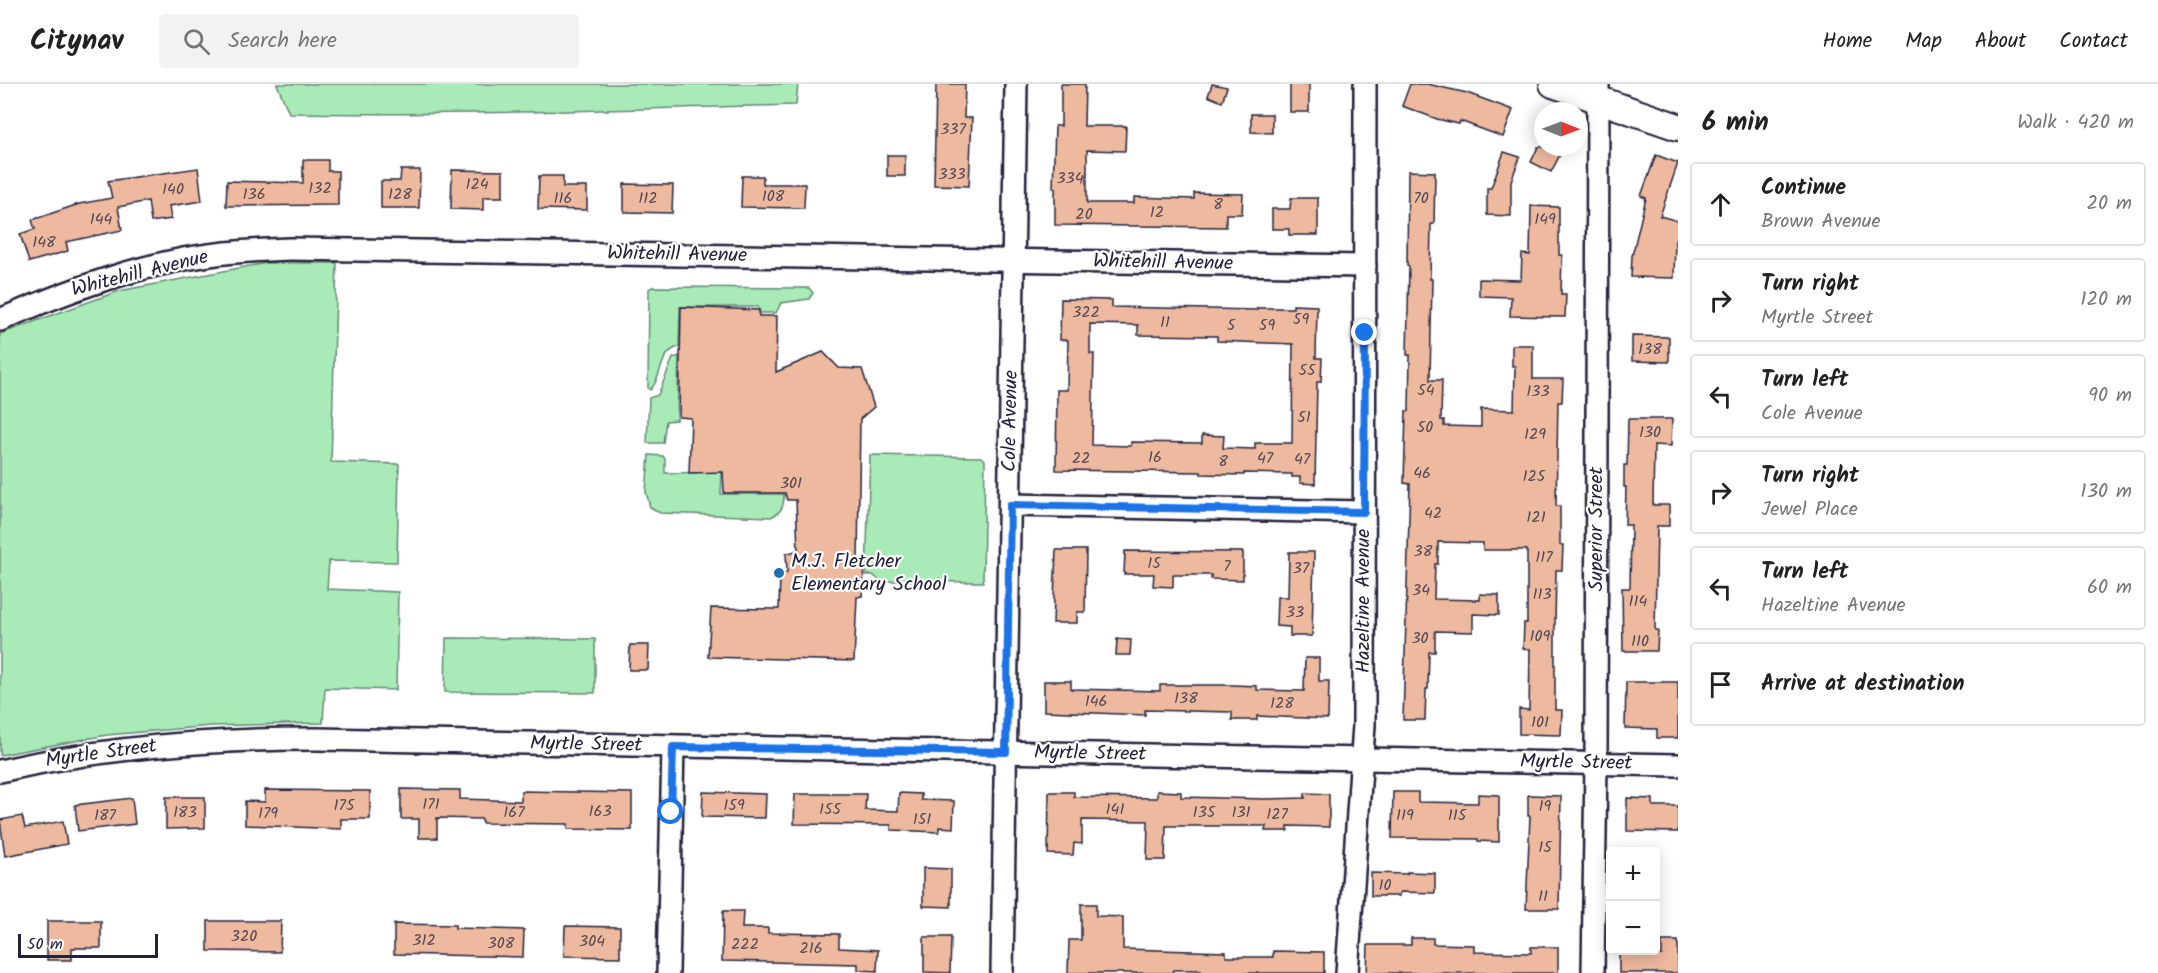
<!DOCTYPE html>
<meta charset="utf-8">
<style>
:root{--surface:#fff;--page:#f2f2f2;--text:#222;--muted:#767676;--line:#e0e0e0}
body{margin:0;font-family:Kalam,sans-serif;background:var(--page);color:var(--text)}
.controls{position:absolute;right:18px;bottom:18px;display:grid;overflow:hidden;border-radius:6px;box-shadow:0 3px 15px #0003}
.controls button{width:54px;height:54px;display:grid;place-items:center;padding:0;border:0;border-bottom:2px solid var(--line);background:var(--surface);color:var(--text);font:30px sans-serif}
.compass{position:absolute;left:1534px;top:18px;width:54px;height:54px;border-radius:50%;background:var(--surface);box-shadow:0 3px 15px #0003;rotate:91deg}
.scale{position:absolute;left:18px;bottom:15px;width:140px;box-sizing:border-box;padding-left:6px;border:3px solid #22223b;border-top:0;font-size:16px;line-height:21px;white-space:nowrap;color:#22223b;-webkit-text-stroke:4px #fff;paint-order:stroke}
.stop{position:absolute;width:18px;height:18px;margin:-14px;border:4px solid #1a73e8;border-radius:50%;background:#fff}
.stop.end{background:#1a73e8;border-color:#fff;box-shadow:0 2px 6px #0008}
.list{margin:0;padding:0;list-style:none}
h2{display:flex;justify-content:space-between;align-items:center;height:78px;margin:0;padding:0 24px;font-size:26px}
h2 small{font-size:20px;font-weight:400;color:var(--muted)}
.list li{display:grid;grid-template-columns:39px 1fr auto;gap:18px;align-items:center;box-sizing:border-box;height:84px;margin:0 12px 12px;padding:0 12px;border:2px solid var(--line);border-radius:6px}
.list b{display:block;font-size:22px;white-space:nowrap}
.list p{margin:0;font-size:20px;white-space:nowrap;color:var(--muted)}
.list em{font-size:20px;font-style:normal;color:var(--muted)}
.icon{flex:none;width:33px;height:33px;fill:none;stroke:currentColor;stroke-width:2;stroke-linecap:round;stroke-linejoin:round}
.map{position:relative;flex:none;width:1678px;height:889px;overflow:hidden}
header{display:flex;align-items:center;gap:36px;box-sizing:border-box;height:84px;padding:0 30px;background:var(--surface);border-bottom:2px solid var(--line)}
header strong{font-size:28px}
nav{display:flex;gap:33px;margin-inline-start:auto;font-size:21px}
.search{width:420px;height:54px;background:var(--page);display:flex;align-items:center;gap:15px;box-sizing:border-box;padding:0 21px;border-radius:6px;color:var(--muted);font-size:22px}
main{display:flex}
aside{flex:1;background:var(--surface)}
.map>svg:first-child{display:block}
.green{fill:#a8ebb6;stroke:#658678;stroke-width:1.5}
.building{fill:#edb99f;stroke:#22223b;stroke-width:1.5;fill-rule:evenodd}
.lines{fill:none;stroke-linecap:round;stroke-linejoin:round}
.minor-casing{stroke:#22223b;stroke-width:26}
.major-casing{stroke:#22223b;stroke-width:30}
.minor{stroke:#fff;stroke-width:21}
.major{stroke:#fff;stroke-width:26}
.route{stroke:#1a73e8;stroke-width:8}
.poi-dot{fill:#1f6fb2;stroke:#fff;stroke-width:2}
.labels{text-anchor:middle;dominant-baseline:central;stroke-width:4.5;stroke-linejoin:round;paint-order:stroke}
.number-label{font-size:16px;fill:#554854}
.street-label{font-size:20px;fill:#22223b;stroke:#fff}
.poi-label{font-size:20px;fill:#22223b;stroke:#fff;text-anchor:start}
</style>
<header>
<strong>Citynav</strong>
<div class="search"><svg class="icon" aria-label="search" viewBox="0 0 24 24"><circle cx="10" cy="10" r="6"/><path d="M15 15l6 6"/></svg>Search here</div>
<nav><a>Home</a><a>Map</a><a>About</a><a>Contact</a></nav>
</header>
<main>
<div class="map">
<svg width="1678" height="889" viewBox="0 0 1678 889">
<rect width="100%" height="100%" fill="#fff"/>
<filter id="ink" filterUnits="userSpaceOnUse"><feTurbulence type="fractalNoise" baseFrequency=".0167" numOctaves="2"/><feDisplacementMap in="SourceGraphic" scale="12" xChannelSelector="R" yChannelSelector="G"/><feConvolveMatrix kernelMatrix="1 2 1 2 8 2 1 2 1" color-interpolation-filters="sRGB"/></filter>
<g filter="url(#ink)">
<g class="green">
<path d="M277 0H798L796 21C627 25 458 32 289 29Z"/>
<polygon points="266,179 337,179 331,378 399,380 397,478 329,477 327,505 398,508 396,606 325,604 323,639 211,642 107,651 0,671 0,250 119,207"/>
<path d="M652 203 809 204 813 209 809 215 781 219 776 229H760L758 223H680L679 263C658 268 663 294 650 306L648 304 649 205Z"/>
<polygon points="679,272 677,336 666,337 663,359 647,359 649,314 658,311 673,274"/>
<path d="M649 371 663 372 665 375V389L722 388 721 410H784C784 422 782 428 771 433L660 429 650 423 646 408Z"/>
<polygon points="870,371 981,373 985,376 983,498 880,497 873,491 866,491"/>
<polygon points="446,554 595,555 595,609 445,608"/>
</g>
<g class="building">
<polygon points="936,0 965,0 964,34 972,34 969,102 934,101"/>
<polygon points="1061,0 1085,0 1084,42 1126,42 1125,67 1087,66 1087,119 1134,119 1134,113 1194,115 1194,109 1243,110 1242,130 1226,130 1226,143 1055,141 1055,104 1053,104 1055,42 1061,42"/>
<polygon points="1212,0 1227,3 1222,18 1208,12"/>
<rect x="1290" y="0" width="19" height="28"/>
<polygon points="1410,0 1427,0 1467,9 1513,26 1503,53 1460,37 1459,40 1437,35 1402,22"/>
<polygon points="1251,30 1272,30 1272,49 1251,48"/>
<polygon points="1538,63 1564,63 1551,88 1531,78"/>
<polygon points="1504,68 1520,73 1511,97 1511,132 1487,131 1487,104 1491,104"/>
<rect x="887" y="71" width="18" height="21"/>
<polygon points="1656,71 1678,79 1660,132 1678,137 1678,156 1675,156 1674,194 1631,193 1632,172 1646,114 1641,112"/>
<polygon points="303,76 328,76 328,87 338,87 338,121 226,122 227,97 303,99"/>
<polygon points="198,84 202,117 169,122 171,135 151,138 148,117 118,123 122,146 66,158 68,167 29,178 20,150 35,145 32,136 79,120 112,114 108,97"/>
<polygon points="401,86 420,86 419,124 381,124 381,97 400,97"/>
<polygon points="452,86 503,87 503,113 483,113 483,126 451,125"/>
<polygon points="1408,87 1435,88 1434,140 1431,140 1430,195 1432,195 1430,296 1442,296 1441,336 1444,336 1444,342 1481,343 1481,325 1514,326 1515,282 1512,282 1512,261 1533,261 1533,295 1563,295 1562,318 1558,318 1556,422 1560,422 1560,461 1563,461 1562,486 1556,486 1555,540 1555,626 1562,626 1561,651 1519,650 1519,625 1529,626 1530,565 1523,565 1524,539 1527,539 1527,466 1483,466 1483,459 1438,458 1438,480 1435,480 1434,515 1480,516 1480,510 1499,511 1499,531 1473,530 1473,548 1435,547 1435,568 1429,568 1428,605 1426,605 1425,636 1403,636 1410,400 1404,399 1406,327 1409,327 1410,271 1407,271 1409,182 1407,182"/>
<polygon points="539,92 563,92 563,103 587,103 587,126 538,125"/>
<polygon points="742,92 763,92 763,100 805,100 804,124 741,123"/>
<polygon points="624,100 673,101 672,129 624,128"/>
<polygon points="1291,114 1318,114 1318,151 1289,151 1289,145 1272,145 1272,125 1290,125"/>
<polygon points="1531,122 1559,123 1559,171 1562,171 1561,210 1566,210 1565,233 1510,232 1511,213 1479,212 1479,195 1521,196 1522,170 1530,171"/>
<path d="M1061 215 1112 216V223L1257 226V224H1293V221L1317 222 1316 274H1322L1321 298H1317L1315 400 1300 399V393H1292V390L1244 389V391L1201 390V388L1056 386 1057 306H1067L1068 256H1060ZM1090 240 1138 241V251L1217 252V257L1293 260 1292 359H1255V365L1223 364 1224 352 1202 351V359L1131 358V362L1092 361 1094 270H1090Z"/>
<polygon points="681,223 759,226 759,232 777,232 776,288 823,268 839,284 862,285 874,323 860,335 858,476 865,478 862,512 857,513 854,577 708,573 711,524 779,525 780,491 787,488 786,470 798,466 796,416 787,416 785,409 724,409 723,388 689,389 691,334 679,333"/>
<polygon points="1632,252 1669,253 1669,278 1632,277"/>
<polygon points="1628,335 1672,335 1671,362 1654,361 1653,421 1669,421 1669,442 1657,442 1655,546 1658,546 1657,567 1623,567 1622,504 1630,504 1631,441 1625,441 1626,403 1624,403 1624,381 1627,381"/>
<polygon points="1056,466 1086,466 1085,528 1077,528 1077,539 1053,539"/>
<polygon points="1125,467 1243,468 1243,496 1211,495 1211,491 1173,491 1173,503 1153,502 1154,490 1124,490"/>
<polygon points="1289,468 1314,468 1312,552 1290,552 1290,543 1276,542 1277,513 1288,513"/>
<polygon points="1117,555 1131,556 1130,571 1116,571"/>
<polygon points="630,561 649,561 648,586 629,586"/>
<polygon points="1305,574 1319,574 1319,597 1329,597 1328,635 1257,632 1257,636 1232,636 1232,628 1145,626 1145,631 1044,627 1044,597 1071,597 1071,605 1160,607 1160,601 1233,601 1257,602 1257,606 1304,607"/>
<polygon points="1626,598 1678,598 1678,654 1657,654 1657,645 1625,644"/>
<polygon points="401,705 460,706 460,715 521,717 521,707 632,709 632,746 568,745 568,740 482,739 482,735 437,734 437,754 419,754 419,735 401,735"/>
<polygon points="265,706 370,707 370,735 341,735 341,745 245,741 245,717 265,718"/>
<polygon points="1157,707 1181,708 1181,713 1266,715 1305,714 1305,709 1329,710 1329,743 1288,742 1288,747 1265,747 1266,742 1166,742 1165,776 1147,776 1148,737 1082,736 1082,760 1074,759 1073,771 1048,770 1049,708 1074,708 1074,713 1157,714"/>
<polygon points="703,708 766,710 765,734 702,733"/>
<polygon points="1393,708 1418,708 1418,718 1478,719 1478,710 1499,711 1499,758 1478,757 1478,755 1392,754"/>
<polygon points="899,709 921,710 921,716 954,717 953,744 939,743 939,748 891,746 891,741 794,740 795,710 866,710 865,726 898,727"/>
<polygon points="1528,711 1561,712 1559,825 1526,825 1530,732 1528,732"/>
<polygon points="166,713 205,713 205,744 166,745"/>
<polygon points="132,714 135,740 78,747 75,721"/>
<polygon points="1627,714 1653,715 1653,722 1678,722 1678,748 1627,747"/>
<polygon points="22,732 25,744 63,737 67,760 5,772 0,736"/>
<polygon points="923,784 951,785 951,823 923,822"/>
<polygon points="1407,788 1435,789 1435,809 1400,808 1399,812 1371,812 1371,789 1407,790"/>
<polygon points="1081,820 1096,820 1096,832 1123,833 1123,865 1226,868 1226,873 1273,873 1273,867 1324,868 1324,889 1201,889 1201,886 1173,886 1172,889 1068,889 1069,856 1081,856"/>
<polygon points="723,827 743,827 742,844 768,844 768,849 839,850 839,864 878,866 877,887 858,886 858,880 722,877"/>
<polygon points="47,837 101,837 101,864 72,864 72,876 47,876"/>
<polygon points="208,837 281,837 280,868 208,867"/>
<polygon points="394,840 455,841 455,844 524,846 523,873 394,870"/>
<polygon points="565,842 620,843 620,873 564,872"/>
<polygon points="924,853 951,853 950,889 924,888"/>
<polygon points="1411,854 1433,854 1433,860 1474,861 1474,868 1531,869 1531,863 1558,863 1558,889 1367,889 1368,861 1411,861"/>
<polygon points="1662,857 1678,857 1678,889 1619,889 1619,870 1662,871"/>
</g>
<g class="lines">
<defs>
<g id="minor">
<path d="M0 236C67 207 136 181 209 171 236 167 264 166 291 165L1365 182"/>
<polyline points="1010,421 1364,428"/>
<path d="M0 687C104 663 209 655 316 655L1678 681"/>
<polyline points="668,889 673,663"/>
<polyline points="1002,889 1016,0"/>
<polyline points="1347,889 1364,641 1365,0"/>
<polyline points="1593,889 1596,679 1598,0"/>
</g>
<polyline id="major" points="1553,0 1678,43"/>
</defs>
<use href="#minor" class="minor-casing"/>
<use href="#major" class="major-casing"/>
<use href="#minor" class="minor"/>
<use href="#major" class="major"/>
</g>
</g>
<g class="lines" filter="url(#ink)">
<polyline class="route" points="671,728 673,663 1006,668 1010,421 1364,428 1365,249"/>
</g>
<circle class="poi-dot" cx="779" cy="489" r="6"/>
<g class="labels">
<g class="number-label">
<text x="953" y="45">337</text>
<text x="952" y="90">333</text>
<text x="1070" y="94">334</text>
<text x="477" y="100">124</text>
<text x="320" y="104">132</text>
<text x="173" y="105">140</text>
<text x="254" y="110">136</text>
<text x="400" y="110">128</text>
<text x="773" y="112">108</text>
<text x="563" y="114">116</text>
<text x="648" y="114">112</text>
<text x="1421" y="114">70</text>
<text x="1218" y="120">8</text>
<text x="1157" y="128">12</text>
<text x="1084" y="130">20</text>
<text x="101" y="135">144</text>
<text x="1545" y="135">149</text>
<text x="44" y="158">148</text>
<text x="1086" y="228">322</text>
<text x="1301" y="235">59</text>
<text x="1165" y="238">11</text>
<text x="1231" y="241">5</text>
<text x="1267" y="241">59</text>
<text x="1650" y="265">138</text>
<text x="1307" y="286">55</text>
<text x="1426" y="306">54</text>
<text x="1538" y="307">133</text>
<text x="1304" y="333">51</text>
<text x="1425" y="343">50</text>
<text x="1650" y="348">130</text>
<text x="1535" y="350">129</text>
<text x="1155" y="373">16</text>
<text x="1081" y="374">22</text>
<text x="1265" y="374">47</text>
<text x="1302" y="375">47</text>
<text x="1223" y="377">8</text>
<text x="1422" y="389">46</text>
<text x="1534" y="392">125</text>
<text x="791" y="399">301</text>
<text x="1433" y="429">42</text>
<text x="1536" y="433">121</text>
<text x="1423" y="467">38</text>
<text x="1544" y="473">117</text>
<text x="1154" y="479">15</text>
<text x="1227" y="482">7</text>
<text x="1301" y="484">37</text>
<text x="1421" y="506">34</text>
<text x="1542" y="510">113</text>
<text x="1638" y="517">114</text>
<text x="1295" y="528">33</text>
<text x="1540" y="552">109</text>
<text x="1420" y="554">30</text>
<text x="1640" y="557">110</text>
<text x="1186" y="614">138</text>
<text x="1096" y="617">146</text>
<text x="1282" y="619">128</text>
<text x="1540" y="638">101</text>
<text x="431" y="720">171</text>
<text x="344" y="721">175</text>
<text x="734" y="721">159</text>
<text x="1545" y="722">19</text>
<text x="830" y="725">155</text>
<text x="1115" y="725">141</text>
<text x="600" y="727">163</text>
<text x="185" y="728">183</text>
<text x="514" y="728">167</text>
<text x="1204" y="728">135</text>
<text x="1241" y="728">131</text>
<text x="268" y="729">179</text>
<text x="1277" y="730">127</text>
<text x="105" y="731">187</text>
<text x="1405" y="731">119</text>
<text x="1457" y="731">115</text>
<text x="922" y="735">151</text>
<text x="1545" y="763">15</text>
<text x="1385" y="801">10</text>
<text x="1543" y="812">11</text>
<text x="244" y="852">320</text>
<text x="424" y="856">312</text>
<text x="592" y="857">304</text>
<text x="501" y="859">308</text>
<text x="745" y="860">222</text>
<text x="811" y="864">216</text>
</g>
<g class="street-label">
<text transform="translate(677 171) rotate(1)">Whitehill Avenue</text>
<text transform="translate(1163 179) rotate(1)">Whitehill Avenue</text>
<text transform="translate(140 190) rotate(-14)">Whitehill Avenue</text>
<text transform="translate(1011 337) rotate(-89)">Cole Avenue</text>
<text transform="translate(1597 445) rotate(-90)">Superior Street</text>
<text transform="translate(1364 517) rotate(-90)">Hazeltine Avenue</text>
<text transform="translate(586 661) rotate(1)">Myrtle Street</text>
<text transform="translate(101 670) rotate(-8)">Myrtle Street</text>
<text transform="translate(1090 670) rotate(1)">Myrtle Street</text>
<text transform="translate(1576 679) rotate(1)">Myrtle Street</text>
</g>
<g class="poi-label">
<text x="791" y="478">M.J. Fletcher<tspan x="791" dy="23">Elementary School</tspan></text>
</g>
</g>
</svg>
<div class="controls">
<button>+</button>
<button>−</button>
</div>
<svg class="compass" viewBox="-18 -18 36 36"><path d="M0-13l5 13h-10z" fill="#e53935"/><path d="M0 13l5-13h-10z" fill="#767676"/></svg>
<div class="scale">50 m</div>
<div class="stop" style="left:671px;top:728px"></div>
<div class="stop end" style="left:1365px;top:249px"></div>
</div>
<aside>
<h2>6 min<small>Walk · 420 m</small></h2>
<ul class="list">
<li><svg class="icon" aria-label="ahead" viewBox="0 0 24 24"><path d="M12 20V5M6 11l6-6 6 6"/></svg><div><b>Continue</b><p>Brown Avenue</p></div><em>20 m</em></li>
<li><svg class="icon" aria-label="right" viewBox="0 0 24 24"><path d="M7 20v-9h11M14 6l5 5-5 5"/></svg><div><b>Turn right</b><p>Myrtle Street</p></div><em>120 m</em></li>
<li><svg class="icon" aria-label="left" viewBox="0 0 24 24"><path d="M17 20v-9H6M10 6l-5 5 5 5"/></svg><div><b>Turn left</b><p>Cole Avenue</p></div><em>90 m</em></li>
<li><svg class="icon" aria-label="right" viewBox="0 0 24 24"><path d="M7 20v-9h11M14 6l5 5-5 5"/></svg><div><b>Turn right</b><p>Jewel Place</p></div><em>130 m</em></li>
<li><svg class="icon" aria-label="left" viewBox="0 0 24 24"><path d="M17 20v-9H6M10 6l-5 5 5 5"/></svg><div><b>Turn left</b><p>Hazeltine Avenue</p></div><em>60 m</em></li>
<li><svg class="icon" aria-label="arrive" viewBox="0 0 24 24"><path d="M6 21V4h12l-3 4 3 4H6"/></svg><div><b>Arrive at destination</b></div></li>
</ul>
</aside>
</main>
